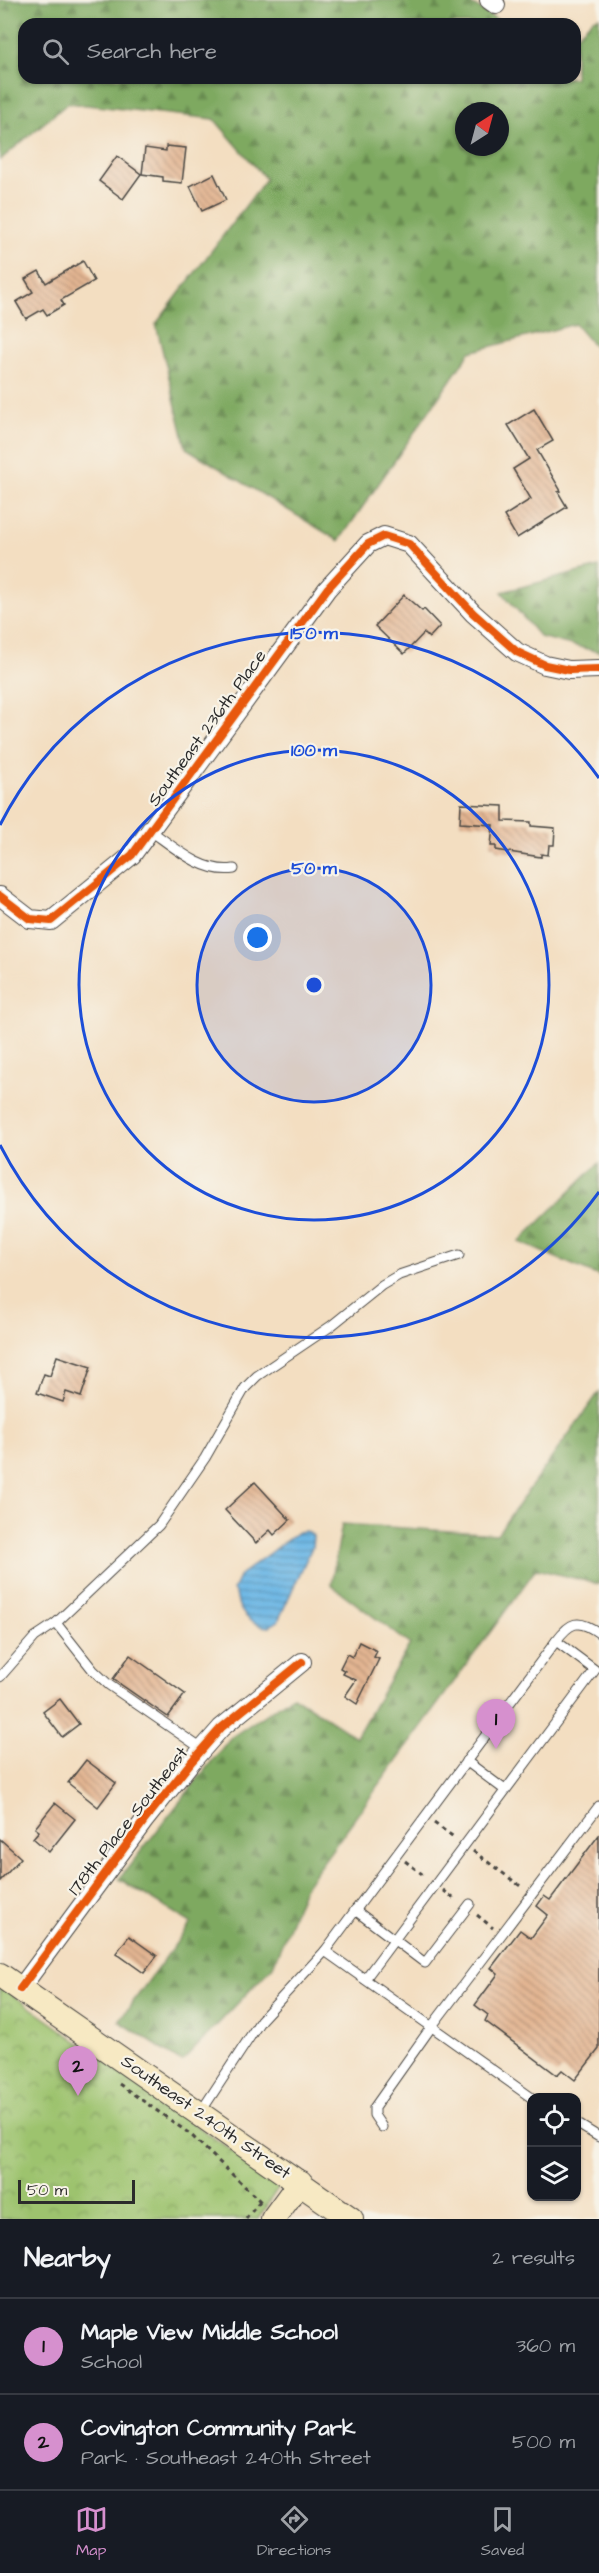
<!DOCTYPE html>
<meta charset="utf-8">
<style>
:root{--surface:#171b24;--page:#20242c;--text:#f1f3f6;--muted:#9ea1a6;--line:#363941;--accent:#d690ce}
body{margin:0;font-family:"Architects Daughter",sans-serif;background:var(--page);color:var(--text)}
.controls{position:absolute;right:18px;bottom:18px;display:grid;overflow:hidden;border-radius:12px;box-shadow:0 2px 4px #0004}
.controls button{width:54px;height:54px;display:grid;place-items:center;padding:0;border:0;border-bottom:2px solid var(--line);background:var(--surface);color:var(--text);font:30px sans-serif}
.compass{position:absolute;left:455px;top:102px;width:54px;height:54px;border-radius:50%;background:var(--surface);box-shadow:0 2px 4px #0004;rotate:36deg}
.scale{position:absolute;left:18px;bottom:15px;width:117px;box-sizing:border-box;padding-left:6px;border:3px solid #2b2b2b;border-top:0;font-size:16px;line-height:21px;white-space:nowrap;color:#2b2b2b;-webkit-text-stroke:4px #f7f3e8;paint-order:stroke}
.you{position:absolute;left:258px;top:938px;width:21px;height:21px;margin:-15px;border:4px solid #fff;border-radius:50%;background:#1a73e8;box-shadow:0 0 0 9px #1a73e833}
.badge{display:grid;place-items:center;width:39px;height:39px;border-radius:50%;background:var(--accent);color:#111;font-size:20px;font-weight:700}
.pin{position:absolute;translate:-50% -50px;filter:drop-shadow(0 2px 3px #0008)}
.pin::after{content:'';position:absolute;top:32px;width:21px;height:18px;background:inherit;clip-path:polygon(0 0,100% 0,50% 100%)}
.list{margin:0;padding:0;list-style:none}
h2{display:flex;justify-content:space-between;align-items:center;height:78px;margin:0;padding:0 24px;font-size:26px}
h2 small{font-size:20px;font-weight:400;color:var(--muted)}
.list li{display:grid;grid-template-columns:39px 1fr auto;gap:18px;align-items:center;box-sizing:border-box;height:96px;padding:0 24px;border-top:2px solid var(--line)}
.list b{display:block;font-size:22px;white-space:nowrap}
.list p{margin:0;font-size:20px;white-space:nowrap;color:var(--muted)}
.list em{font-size:20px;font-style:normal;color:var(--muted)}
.icon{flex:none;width:33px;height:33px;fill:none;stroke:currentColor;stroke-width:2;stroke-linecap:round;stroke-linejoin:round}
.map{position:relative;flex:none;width:599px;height:2219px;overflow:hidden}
.search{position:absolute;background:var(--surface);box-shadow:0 2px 4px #0004;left:18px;right:18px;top:18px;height:66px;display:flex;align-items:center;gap:15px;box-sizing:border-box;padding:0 21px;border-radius:18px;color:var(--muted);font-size:22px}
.sheet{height:270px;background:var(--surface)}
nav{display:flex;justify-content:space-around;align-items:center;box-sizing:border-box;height:84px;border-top:2px solid var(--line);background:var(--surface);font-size:16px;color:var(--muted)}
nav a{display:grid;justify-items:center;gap:3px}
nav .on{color:var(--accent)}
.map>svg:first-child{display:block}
.forest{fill:url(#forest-firs);stroke:#546a46;stroke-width:1.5;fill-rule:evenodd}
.park{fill:url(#park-crowns);stroke:#64774c;stroke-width:1.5}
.water{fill:url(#water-rules);stroke:#4c7188;stroke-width:1.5}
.building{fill:url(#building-back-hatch)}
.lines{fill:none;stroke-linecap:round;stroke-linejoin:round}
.lane-casing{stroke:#494642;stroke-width:11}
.street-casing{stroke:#494642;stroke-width:20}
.secondary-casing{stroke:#494642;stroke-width:26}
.path{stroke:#494642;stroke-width:3;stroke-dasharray:4.5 4.5;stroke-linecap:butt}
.lane{stroke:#fff;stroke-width:9}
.street{stroke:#fff;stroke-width:18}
.secondary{stroke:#f7e9c3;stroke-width:24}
.cycleway-casing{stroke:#f7f3e8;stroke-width:11}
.cycleway{stroke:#e8590c;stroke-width:8}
.ring{fill:none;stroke:#1d4ed8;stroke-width:3}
.labels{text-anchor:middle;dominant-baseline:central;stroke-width:4.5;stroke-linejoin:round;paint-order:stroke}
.street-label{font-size:18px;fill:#2b2b2b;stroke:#f7f3e8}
.centre{fill:#1d4ed8;stroke:#f7f3e8;stroke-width:3}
.ring-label{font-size:18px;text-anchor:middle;font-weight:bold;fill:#1d4ed8;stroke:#f7f3e8;stroke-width:4.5;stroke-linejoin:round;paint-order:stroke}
</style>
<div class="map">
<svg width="599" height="2219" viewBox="0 0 599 2219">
<defs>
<pattern id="forest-firs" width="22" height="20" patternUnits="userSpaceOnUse" patternTransform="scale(1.5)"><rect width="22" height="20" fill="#7ea961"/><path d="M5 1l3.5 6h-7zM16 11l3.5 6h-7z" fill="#678a50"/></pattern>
<pattern id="park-crowns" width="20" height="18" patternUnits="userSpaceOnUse" patternTransform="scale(1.5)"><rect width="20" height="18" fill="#9dc36e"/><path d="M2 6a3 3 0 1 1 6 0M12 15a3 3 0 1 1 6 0" fill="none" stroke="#809f5b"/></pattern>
<pattern id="water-rules" width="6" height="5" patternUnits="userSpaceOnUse" patternTransform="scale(1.5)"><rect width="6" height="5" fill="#6db7e5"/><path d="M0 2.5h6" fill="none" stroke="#5a95ba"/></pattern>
<pattern id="building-back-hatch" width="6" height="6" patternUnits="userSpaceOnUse" patternTransform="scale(1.5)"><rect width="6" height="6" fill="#e3b592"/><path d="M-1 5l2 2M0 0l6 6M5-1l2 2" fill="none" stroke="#b89377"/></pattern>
</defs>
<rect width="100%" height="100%" fill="#f7f3e8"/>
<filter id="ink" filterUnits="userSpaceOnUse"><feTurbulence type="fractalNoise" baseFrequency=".0167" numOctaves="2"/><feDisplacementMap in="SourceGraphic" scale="12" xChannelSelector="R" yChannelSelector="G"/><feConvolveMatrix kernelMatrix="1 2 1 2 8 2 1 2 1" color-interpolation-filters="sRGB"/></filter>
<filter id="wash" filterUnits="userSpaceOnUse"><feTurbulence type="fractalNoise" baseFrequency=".008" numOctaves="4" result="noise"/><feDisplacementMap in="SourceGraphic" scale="24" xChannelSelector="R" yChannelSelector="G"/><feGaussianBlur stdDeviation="1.35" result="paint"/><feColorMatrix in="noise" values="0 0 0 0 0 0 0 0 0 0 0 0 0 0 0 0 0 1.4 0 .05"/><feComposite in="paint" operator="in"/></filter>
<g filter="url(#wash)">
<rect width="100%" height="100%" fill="#f3dec1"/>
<g class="forest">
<path d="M0 0H465L504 24H24V78H575V37L593 19 599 17V352L575 324 470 352 339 541 186 448 156 324 266 179 214 119 68 103 0 160ZM464 111H500V147H464Z"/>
<polygon points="599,567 599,652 540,637 502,592"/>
<polygon points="599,1163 599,1276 519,1242"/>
<polygon points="599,1392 599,1584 536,1569 304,1888 273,1966 182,2062 119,2021 191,1923 119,1879 230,1738 293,1696 356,1737 410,1644 331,1585 342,1524 497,1534"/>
</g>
<polygon class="park" points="0,1986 280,2185 258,2219 0,2219"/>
<path class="water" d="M304 1531 309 1532 313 1536 312 1547 278 1621 268 1627C257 1627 245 1618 240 1608 236 1601 239 1596 233 1590L240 1575 298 1532Z"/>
<g id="blocks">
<g class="building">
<polygon points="166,146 186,148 182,183 163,181 163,177 142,174 145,148 166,151"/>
<polygon points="117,156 141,174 123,199 99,181"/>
<polygon points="214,174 226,200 202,211 190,186"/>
<polygon points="83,261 94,281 61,300 64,305 47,315 43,309 26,319 16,302 33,292 25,279 39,271 46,283"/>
<polygon points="534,409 553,441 537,450 561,491 558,492 567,507 517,538 504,516 531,499 513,469 529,459 508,425"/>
<polygon points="404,595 422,611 424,609 440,626 429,638 424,633 404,654 375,626"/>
<polygon points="461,804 503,806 503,821 531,822 531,826 555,828 554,845 549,845 548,855 541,854 541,857 496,850 496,846 491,846 493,825 460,823"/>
<polygon points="57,1356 91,1367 81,1397 66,1392 63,1402 37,1393 44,1374 50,1376"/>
<polygon points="255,1482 290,1520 274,1535 270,1530 256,1543 225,1510"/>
<polygon points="359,1642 377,1651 374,1657 379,1659 357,1704 345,1696 356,1680 343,1674 345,1671 340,1668 347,1654 352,1657"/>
<polygon points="130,1655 185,1694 168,1717 113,1679"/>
<polygon points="60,1699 79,1724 62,1737 43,1712"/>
<polygon points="86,1760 116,1783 98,1807 68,1783"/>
<polygon points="55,1803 75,1819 49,1852 33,1838 39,1831 35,1828"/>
<polygon points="599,1835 599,2049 575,2080 562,2070 557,2075 485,2021 488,2015 475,2005 498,1974 491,1968 520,1930 531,1938 548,1915 537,1906 544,1896 550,1900"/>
<polygon points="0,1839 21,1858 0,1881"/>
<polygon points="129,1936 157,1956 144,1973 116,1953"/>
</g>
</g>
</g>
<g filter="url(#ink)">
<use href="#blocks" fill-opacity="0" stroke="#494642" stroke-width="1.5"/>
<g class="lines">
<defs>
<g id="lane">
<path d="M151 831C175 848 204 874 234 869"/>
<polyline points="56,1623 93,1670 109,1685 202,1749"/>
<path d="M556 1641C570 1622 578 1618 599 1633"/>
<polyline points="0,1677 35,1637 56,1623 159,1525 205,1458 245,1388 257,1376 331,1326 382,1285 399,1275 459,1255"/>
<polyline points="466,1761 505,1790"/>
<polyline points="355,1910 425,1963 470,1904"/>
<polyline points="325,1951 556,1641 595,1670 365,1979"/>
<polyline points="200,2113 261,2020 325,1951 532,2098"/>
<polyline points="576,2123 599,2137"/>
<polyline points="382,2127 374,2115 374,2108 432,2026 599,1806"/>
</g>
<g id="street">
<polyline points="489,0 496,5"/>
<polyline points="0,896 30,919 51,921 132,855 327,589 368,544 384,536 409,544 473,613 517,652 545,665 569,670 599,669"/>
<polyline points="20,1989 144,1821 192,1761 221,1728 302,1662"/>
</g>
<g id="secondary">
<polyline points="0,1975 351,2219"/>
<polyline points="273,2219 300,2182"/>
</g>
</defs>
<use href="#lane" class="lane-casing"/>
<use href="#street" class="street-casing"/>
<use href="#secondary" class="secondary-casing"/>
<g class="path">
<polyline points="434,1823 455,1838"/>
<polyline points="473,1851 523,1888"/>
<polyline points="405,1861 426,1877"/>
<polyline points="443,1890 457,1901"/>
<polyline points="477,1915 493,1928"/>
<polyline points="119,2084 190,2134 261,2202"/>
<polyline points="246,2219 260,2201"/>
</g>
<use href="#lane" class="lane"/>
<use href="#street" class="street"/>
<use href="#secondary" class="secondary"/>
<defs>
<g id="cycleway">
<polyline points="0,896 30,919 51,921 132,855 327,589 368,544 384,536 409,544 473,613 517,652 545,665 569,670 599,669"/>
<polyline points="20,1989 144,1821 192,1761 221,1728 302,1662"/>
</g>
</defs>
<use href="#cycleway" class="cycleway-casing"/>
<use href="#cycleway" class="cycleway"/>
</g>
</g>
<circle cx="314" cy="985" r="117" fill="#1d4ed8" fill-opacity=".12"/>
<g class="ring">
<circle cx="314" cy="985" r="117"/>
<circle cx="314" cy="985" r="235"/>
<path d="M599 1192A352 352 0 0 1 0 1145M0 825A352 352 0 0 1 599 778"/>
</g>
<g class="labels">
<g class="street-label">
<text transform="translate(207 728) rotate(-54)">Southeast 236th Place</text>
<text transform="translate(128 1821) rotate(-52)">178th Place Southeast</text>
<text transform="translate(206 2117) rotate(35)">Southeast 240th Street</text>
</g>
</g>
<circle cx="314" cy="985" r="9" class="centre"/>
<g class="ring-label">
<text x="314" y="639">150 m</text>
<text x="314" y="756">100 m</text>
<text x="314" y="874">50 m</text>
</g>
</svg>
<div class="controls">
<button><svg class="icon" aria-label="locate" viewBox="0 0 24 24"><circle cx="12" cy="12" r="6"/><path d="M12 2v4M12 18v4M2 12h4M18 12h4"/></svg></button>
<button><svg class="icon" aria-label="layers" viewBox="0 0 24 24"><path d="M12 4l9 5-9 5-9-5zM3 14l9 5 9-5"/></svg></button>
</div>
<svg class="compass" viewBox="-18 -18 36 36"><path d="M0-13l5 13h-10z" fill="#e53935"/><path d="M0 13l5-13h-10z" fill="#9ea1a6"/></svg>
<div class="scale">50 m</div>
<div class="you"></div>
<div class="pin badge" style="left:496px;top:1749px">1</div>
<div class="pin badge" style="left:78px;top:2096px">2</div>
<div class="search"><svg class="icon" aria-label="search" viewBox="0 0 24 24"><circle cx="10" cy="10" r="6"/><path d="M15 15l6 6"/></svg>Search here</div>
</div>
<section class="sheet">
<h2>Nearby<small>2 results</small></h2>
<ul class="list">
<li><span class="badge">1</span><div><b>Maple View Middle School</b><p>School</p></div><em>360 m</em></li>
<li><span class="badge">2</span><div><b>Covington Community Park</b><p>Park · Southeast 240th Street</p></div><em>500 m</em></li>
</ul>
</section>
<nav>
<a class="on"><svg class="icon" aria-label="map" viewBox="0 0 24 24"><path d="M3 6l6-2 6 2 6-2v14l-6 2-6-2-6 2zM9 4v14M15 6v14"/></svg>Map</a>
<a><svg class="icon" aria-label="directions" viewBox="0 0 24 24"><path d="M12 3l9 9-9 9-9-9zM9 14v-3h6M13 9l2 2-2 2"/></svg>Directions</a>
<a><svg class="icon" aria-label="saved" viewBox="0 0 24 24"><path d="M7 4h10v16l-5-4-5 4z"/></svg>Saved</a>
</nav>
